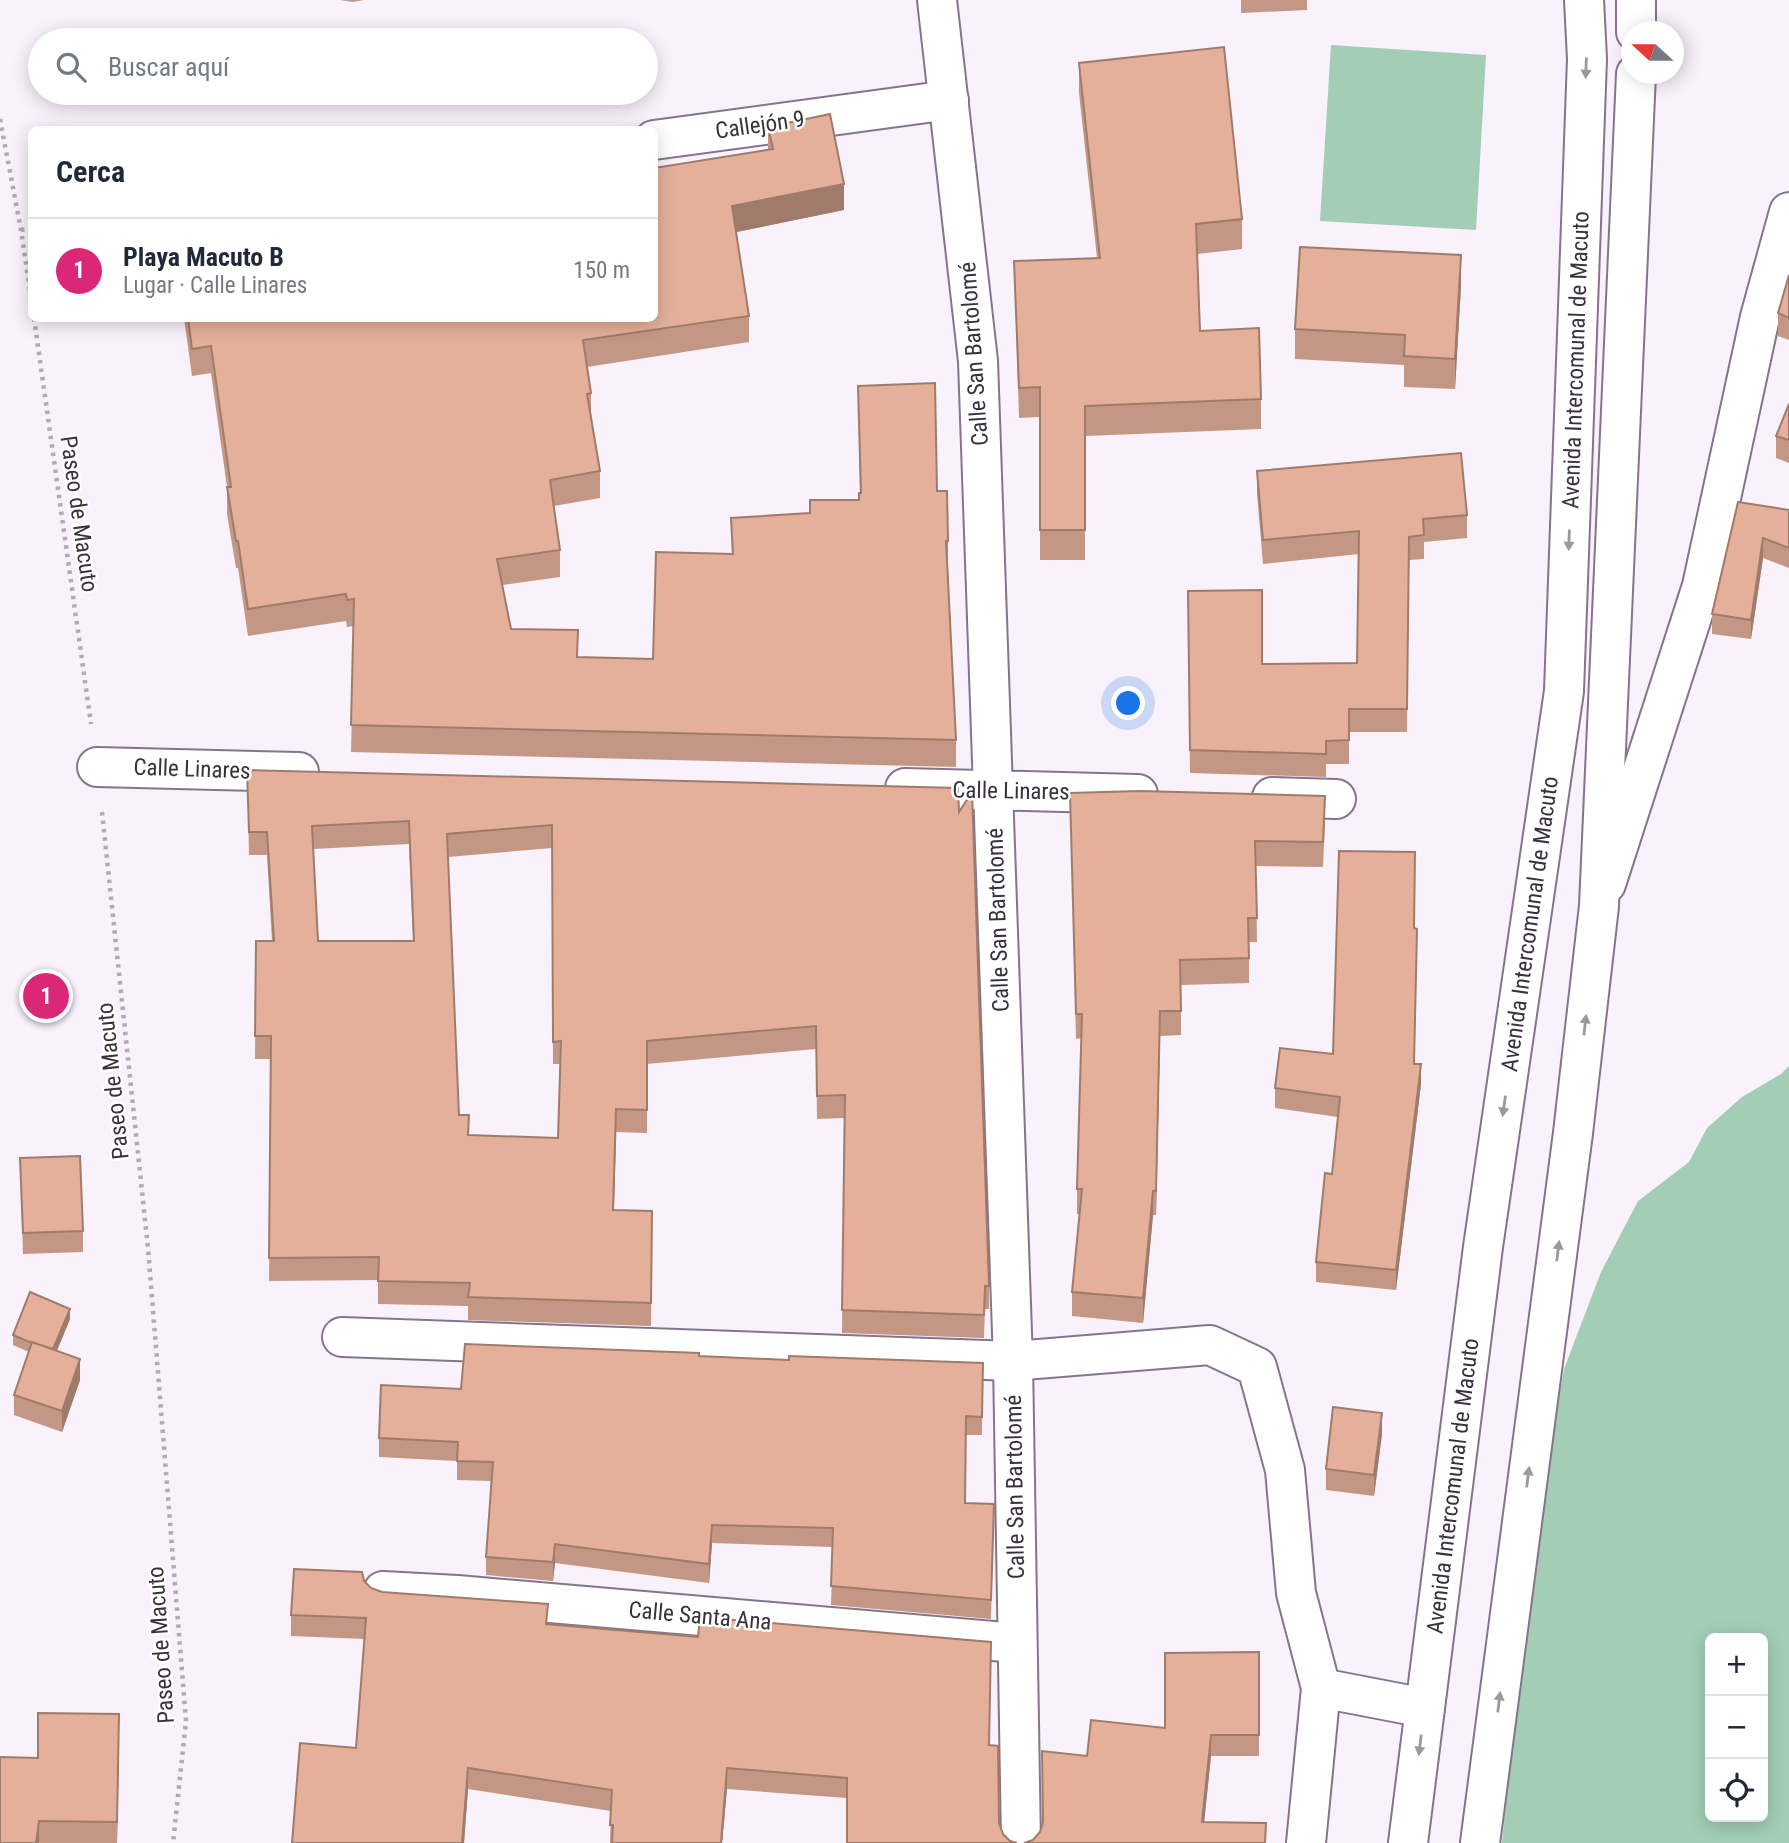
<!DOCTYPE html>
<html lang="es">
<meta charset="utf-8">
<style>
:root{--surface:#fff;--page:#f2f2f3;--text:#1f2937;--muted:#747a83;--line:#e0e1e3;--accent:#db2777}
body{margin:0;font-family:"Roboto Condensed",sans-serif;background:var(--page);color:var(--text)}
.controls{position:absolute;right:21px;bottom:21px;display:grid;overflow:hidden;border-radius:10px;box-shadow:0 4px 18px #0003}
.controls button{width:63px;height:63px;display:grid;place-items:center;padding:0;border:0;border-bottom:2px solid var(--line);background:var(--surface);color:var(--text);font:35px sans-serif}
.compass{position:absolute;left:1621px;top:21px;width:63px;height:63px;border-radius:50%;background:var(--surface);box-shadow:0 4px 18px #0003;rotate:291deg}
.you{position:absolute;left:1129px;top:704px;width:24px;height:24px;margin:-18px;border:5px solid #fff;border-radius:50%;background:#1a73e8;box-shadow:0 0 0 10px #1a73e833}
.badge{display:grid;place-items:center;width:46px;height:46px;border-radius:50%;background:var(--accent);color:#fff;font-size:23px;font-weight:700}
.pin{position:absolute;translate:-50% -50%;border:4px solid #fff;box-shadow:0 2px 7px #0006}
.list{margin:0;padding:0;list-style:none}
h2{display:flex;justify-content:space-between;align-items:center;height:91px;margin:0;padding:0 28px;font-size:30px}
h2 small{font-size:23px;font-weight:400;color:var(--muted)}
.list li{display:grid;grid-template-columns:46px 1fr auto;gap:21px;align-items:center;box-sizing:border-box;height:105px;padding:0 28px;border-top:2px solid var(--line)}
.list b{display:block;font-size:26px;white-space:nowrap}
.list p{margin:0;font-size:23px;white-space:nowrap;color:var(--muted)}
.list em{font-size:23px;font-style:normal;color:var(--muted)}
.icon{flex:none;width:38px;height:38px;fill:none;stroke:currentColor;stroke-width:2;stroke-linecap:round;stroke-linejoin:round}
.map{position:relative;flex:none;width:1789px;height:1843px;overflow:hidden}
.search{position:absolute;background:var(--surface);box-shadow:0 4px 18px #0003;left:28px;top:28px;width:630px;height:77px;display:flex;align-items:center;gap:18px;box-sizing:border-box;padding:0 24px;border-radius:38px;color:var(--muted);font-size:26px}
.panel{position:absolute;background:var(--surface);box-shadow:0 4px 18px #0003;left:28px;top:126px;width:630px;height:196px;border-radius:10px}
.map>svg:first-child{display:block}
.green{fill:#a3ceb5;fill-rule:evenodd}
.lines{fill:none;stroke-linecap:round;stroke-linejoin:round}
.minor-casing{stroke:#86748d;stroke-width:42}
.major-casing{stroke:#86748d;stroke-width:42}
.path{stroke:#b2aab5;stroke-width:4.5;stroke-dasharray:3.5 5;stroke-linecap:butt}
.minor{stroke:#fff;stroke-width:38}
.major{stroke:#fff;stroke-width:38}
.wall{fill:#c49784;fill-rule:evenodd}
.shaded-wall{fill:#a07b6b}
.building{fill:#e4b099;stroke:#a07b6b;stroke-width:2;fill-rule:evenodd}
.oneway{fill:#9c989e}
.labels{text-anchor:middle;dominant-baseline:central;stroke-width:5;stroke-linejoin:round;paint-order:stroke}
.street-label{font-size:23px;fill:#39323c;stroke:#fff}
</style>
<div class="map">
<svg width="1789" height="1843" viewBox="0 0 1789 1843">
<rect width="100%" height="100%" fill="#f9f1fc"/>
<g class="green">
<polygon points="1331,45 1486,55 1476,230 1320,221"/>
<path d="M1789 1066V1843H1502L1524 1594 1564 1369 1601 1272 1638 1201 1689 1162 1707 1128 1742 1097 1781 1074ZM1710 1638H1763V1817H1710Z"/>
</g>
<g class="lines">
<defs>
<g id="minor">
<polyline points="937,0 978,361 1013,1361 1021,1843"/>
<polyline points="654,140 949,100"/>
<polyline points="97,767 299,772"/>
<polyline points="905,788 1138,794"/>
<polyline points="1272,797 1336,799"/>
<polyline points="1606,884 1702,586 1760,317 1789,212"/>
<polyline points="342,1337 1013,1361 1210,1345 1257,1367 1285,1470 1296,1593 1321,1688 1306,1843"/>
<polyline points="383,1591 457,1595 1017,1643"/>
<polyline points="1321,1688 1425,1708"/>
</g>
<g id="major">
<polyline points="1636,0 1636,32"/>
<polyline points="1408,1843 1483,1247 1564,691 1587,59 1584,0"/>
<polyline points="1480,1843 1573,1133 1599,906 1636,74"/>
</g>
</defs>
<use href="#minor" class="minor-casing"/>
<use href="#major" class="major-casing"/>
<g class="path">
<polyline points="0,119 21,230 32,304"/>
<polyline points="21,230 32,228"/>
<polyline points="34,318 91,724"/>
<polyline points="102,812 148,1248 186,1721 173,1843"/>
</g>
<use href="#minor" class="minor"/>
<use href="#major" class="major"/>
</g>
<g class="wall">
<polygon points="340,0 364,0 353,2"/>
<polygon points="1241,0 1307,0 1307,10 1241,13"/>
<polygon points="1079,63 1242,219 1242,249 1197,254 1200,331 1261,399 1261,429 1085,436 1085,560 1040,560 1040,417 1019,418 1014,261 1097,258 1079,93"/>
<polygon points="768,127 844,210 736,232 749,316 749,342 587,367 591,393 591,419 600,471 600,498 554,506 560,550 560,577 502,585 511,629 578,657 653,659 732,554 731,518 810,513 859,500 860,493 858,386 937,491 948,541 948,568 956,740 956,767 351,752 354,626 347,627 346,621 248,636 238,568 236,568 227,514 227,487 211,373 192,376 184,318 654,318 768,150"/>
<polygon points="1789,275 1789,340 1778,336 1778,313"/>
<polygon points="1461,286 1455,389 1404,387 1404,365 1295,359 1295,329"/>
<polygon points="1789,404 1789,463 1776,458 1776,436"/>
<polygon points="1257,471 1467,515 1467,538 1424,542 1424,559 1409,560 1407,732 1349,732 1349,764 1326,764 1326,777 1190,773 1188,591 1262,664 1357,663 1359,554 1263,564 1257,494"/>
<polygon points="1738,502 1789,510 1789,568 1763,558 1751,639 1712,634 1712,614"/>
<path d="M247 770 958 788 989 1286V1309H985L984 1338 842 1333 844 1118 817 1119 816 1049 647 1064V1133L616 1132 614 1211H652L651 1326 468 1320V1306L378 1304V1280L269 1281 271 1059H255L256 941H272L267 855H249ZM409 844 413 941H318L313 849ZM552 848 553 1064H560L558 1138 469 1135 459 1115 448 857Z"/>
<polygon points="1070,793 1325,821 1323,867 1256,866 1257,942 1249,942 1249,983 1181,985 1181,1035 1160,1036 1156,1215 1153,1215 1143,1323 1072,1316 1072,1292 1079,1214 1077,1214 1077,1189 1082,1038 1076,1039"/>
<polygon points="1414,928 1415,1064 1421,1084 1396,1290 1316,1282 1316,1262 1332,1174 1338,1117 1275,1108 1275,1088 1333,1054"/>
<polygon points="20,1158 83,1231 83,1252 23,1254"/>
<polygon points="70,1319 57,1351 80,1380 62,1432 14,1415 14,1395 29,1352 13,1345 13,1335"/>
<polygon points="699,1356 789,1360 983,1363 982,1435 966,1435 965,1503 994,1504 991,1619 831,1605 833,1547 712,1543 709,1583 555,1563 553,1581 486,1575 486,1557 491,1481 457,1480 457,1461 379,1457 379,1438 461,1389"/>
<polygon points="1382,1434 1374,1496 1326,1490 1326,1469"/>
<polygon points="364,1581 371,1588 382,1592 548,1624 698,1637 991,1642 847,1798 727,1789 722,1843 610,1843 611,1811 468,1789 464,1843 292,1843 356,1748 365,1639 291,1636 291,1615"/>
<polygon points="1259,1652 1259,1756 1211,1756 1204,1822 1033,1840 1040,1832 1087,1756 1165,1728"/>
<polygon points="119,1743 117,1843 0,1843 38,1758"/>
</g>
<g class="shaded-wall">
<polygon points="844,184 844,210 732,233 732,206"/>
<polygon points="1461,255 1461,286 1455,389 1455,359"/>
<polygon points="1763,538 1763,558 1751,639 1751,620"/>
<polygon points="1160,1011 1160,1036 1156,1215 1156,1191"/>
<polygon points="1421,1064 1421,1084 1396,1290 1396,1270"/>
<polygon points="616,1109 616,1132 613,1233 613,1210"/>
<polygon points="1153,1191 1153,1215 1143,1323 1143,1298"/>
<polygon points="70,1309 70,1319 52,1362 52,1351"/>
<polygon points="80,1359 80,1380 62,1432 62,1411"/>
<polygon points="1382,1413 1382,1434 1374,1496 1374,1475"/>
<polygon points="712,1525 712,1543 709,1583 709,1564"/>
<polygon points="555,1544 555,1563 553,1581 553,1562"/>
<polygon points="119,1714 119,1743 117,1843 117,1822"/>
<polygon points="1211,1735 1211,1756 1202,1843 1202,1822"/>
<polygon points="468,1768 468,1789 464,1843 462,1843"/>
<polygon points="727,1768 727,1789 722,1843 721,1843"/>
<polygon points="39,1821 39,1843 36,1843"/>
</g>
<g class="building">
<polygon points="1224,47 1242,219 1196,224 1200,331 1259,328 1261,399 1085,406 1085,530 1040,530 1040,387 1019,388 1014,261 1100,258 1079,63"/>
<polygon points="830,114 844,184 732,206 749,316 583,340 591,393 587,394 600,471 550,480 560,550 497,559 511,629 578,630 577,657 653,659 656,552 733,554 731,518 810,513 810,500 859,500 859,493 861,493 858,386 935,383 937,491 947,491 948,541 946,541 956,740 351,725 354,599 347,600 346,594 248,609 238,541 236,541 227,487 231,487 211,346 192,349 188,318 654,318 654,168 773,149 768,127"/>
<polygon points="1300,247 1461,255 1455,359 1404,356 1405,335 1295,329"/>
<polygon points="1789,275 1789,318 1778,313"/>
<polygon points="1789,404 1789,440 1776,436"/>
<polygon points="1461,453 1467,515 1423,519 1424,535 1409,537 1407,709 1349,709 1349,740 1326,741 1326,754 1190,750 1188,591 1262,590 1262,664 1357,663 1359,531 1263,540 1257,471"/>
<polygon points="1738,502 1789,510 1789,548 1763,538 1751,620 1712,614"/>
<path d="M247 770 958 788 959 812 972 792 989 1286H985L984 1315 842 1310 845 1095 817 1096 816 1026 647 1041V1110L616 1109 613 1210 652 1211 651 1303 468 1297 470 1283 378 1281 379 1257 269 1258 271 1036H255L256 941H274L267 832H249ZM409 821 414 941H318L312 826ZM552 825 553 1042 561 1041 558 1138 468 1135 469 1115H459L447 834Z"/>
<polygon points="1140,791 1325,796 1323,842 1255,841 1257,918 1248,918 1249,958 1180,960 1181,1011 1160,1011 1156,1191 1153,1191 1143,1298 1072,1292 1082,1189 1077,1189 1082,1014 1076,1014 1070,793"/>
<polygon points="1339,851 1415,852 1414,928 1417,929 1414,1064 1421,1064 1396,1270 1316,1262 1325,1173 1332,1174 1340,1097 1275,1088 1280,1048 1333,1054"/>
<polygon points="80,1156 83,1231 23,1233 20,1158"/>
<polygon points="30,1292 70,1309 53,1349 32,1343 13,1335"/>
<polygon points="32,1342 80,1359 62,1411 14,1395"/>
<polygon points="465,1344 699,1353 699,1356 789,1360 789,1356 983,1363 982,1417 966,1416 965,1503 994,1504 991,1600 831,1586 833,1528 712,1525 709,1564 555,1544 553,1562 486,1557 493,1462 457,1461 458,1442 379,1438 381,1385 461,1389"/>
<polygon points="1333,1407 1382,1413 1374,1475 1326,1469"/>
<polygon points="294,1569 362,1572 364,1581 371,1588 382,1592 548,1604 546,1624 698,1637 700,1617 991,1642 989,1745 998,1746 999,1823 1003,1834 1010,1841 1017,1843 847,1843 847,1778 727,1768 721,1843 612,1843 613,1825 610,1825 612,1790 468,1768 462,1843 292,1843 300,1743 356,1748 366,1618 291,1615"/>
<polygon points="1259,1652 1259,1735 1211,1735 1202,1822 1266,1823 1265,1843 1024,1843 1033,1840 1040,1832 1043,1822 1042,1751 1087,1756 1091,1720 1165,1728 1165,1653"/>
<polygon points="38,1713 119,1714 117,1822 39,1821 36,1843 0,1843 0,1757 38,1758"/>
</g>
<defs><path id="oneway-solid" d="M-6-.8H1V-3.2L6.5 0L1 3.2V.8H-6Z" transform="scale(1.75)"/></defs>
<g class="oneway">
<use href="#oneway-solid" transform="translate(1586 68) rotate(92)"/>
<use href="#oneway-solid" transform="translate(1569 540) rotate(92)"/>
<use href="#oneway-solid" transform="translate(1585 1025) rotate(-84)"/>
<use href="#oneway-solid" transform="translate(1504 1106) rotate(98)"/>
<use href="#oneway-solid" transform="translate(1558 1251) rotate(-83)"/>
<use href="#oneway-solid" transform="translate(1528 1477) rotate(-83)"/>
<use href="#oneway-solid" transform="translate(1499 1702) rotate(-83)"/>
<use href="#oneway-solid" transform="translate(1420 1745) rotate(97)"/>
</g>
<g class="labels">
<g class="street-label">
<text transform="translate(760 125) rotate(-8)">Callejón 9</text>
<text transform="translate(974 354) rotate(-94)">Calle San Bartolomé</text>
<text transform="translate(1576 360) rotate(-88)">Avenida Intercomunal de Macuto</text>
<text transform="translate(79 514) rotate(82)">Paseo de Macuto</text>
<text transform="translate(192 769) rotate(2)">Calle Linares</text>
<text transform="translate(1011 791) rotate(1)">Calle Linares</text>
<text transform="translate(998 920) rotate(-92)">Calle San Bartolomé</text>
<text transform="translate(1530 924) rotate(-82)">Avenida Intercomunal de Macuto</text>
<text transform="translate(113 1081) rotate(-96)">Paseo de Macuto</text>
<text transform="translate(1453 1486) rotate(-83)">Avenida Intercomunal de Macuto</text>
<text transform="translate(1015 1487) rotate(-91)">Calle San Bartolomé</text>
<text transform="translate(700 1616) rotate(5)">Calle Santa Ana</text>
<text transform="translate(161 1645) rotate(-94)">Paseo de Macuto</text>
</g>
</g>
</svg>
<div class="controls">
<button>+</button>
<button>−</button>
<button><svg class="icon" aria-label="locate" viewBox="0 0 24 24"><circle cx="12" cy="12" r="6"/><path d="M12 2v4M12 18v4M2 12h4M18 12h4"/></svg></button>
</div>
<svg class="compass" viewBox="-18 -18 36 36"><path d="M0-13l5 13h-10z" fill="#e53935"/><path d="M0 13l5-13h-10z" fill="#747a83"/></svg>
<div class="you"></div>
<div class="pin badge" style="left:46px;top:996px">1</div>
<div class="search"><svg class="icon" aria-label="search" viewBox="0 0 24 24"><circle cx="10" cy="10" r="6"/><path d="M15 15l6 6"/></svg>Buscar aquí</div>
<section class="panel">
<h2>Cerca<small></small></h2>
<ul class="list">
<li><span class="badge">1</span><div><b>Playa Macuto B</b><p>Lugar · Calle Linares</p></div><em>150 m</em></li>
</ul>
</section>
</div>
